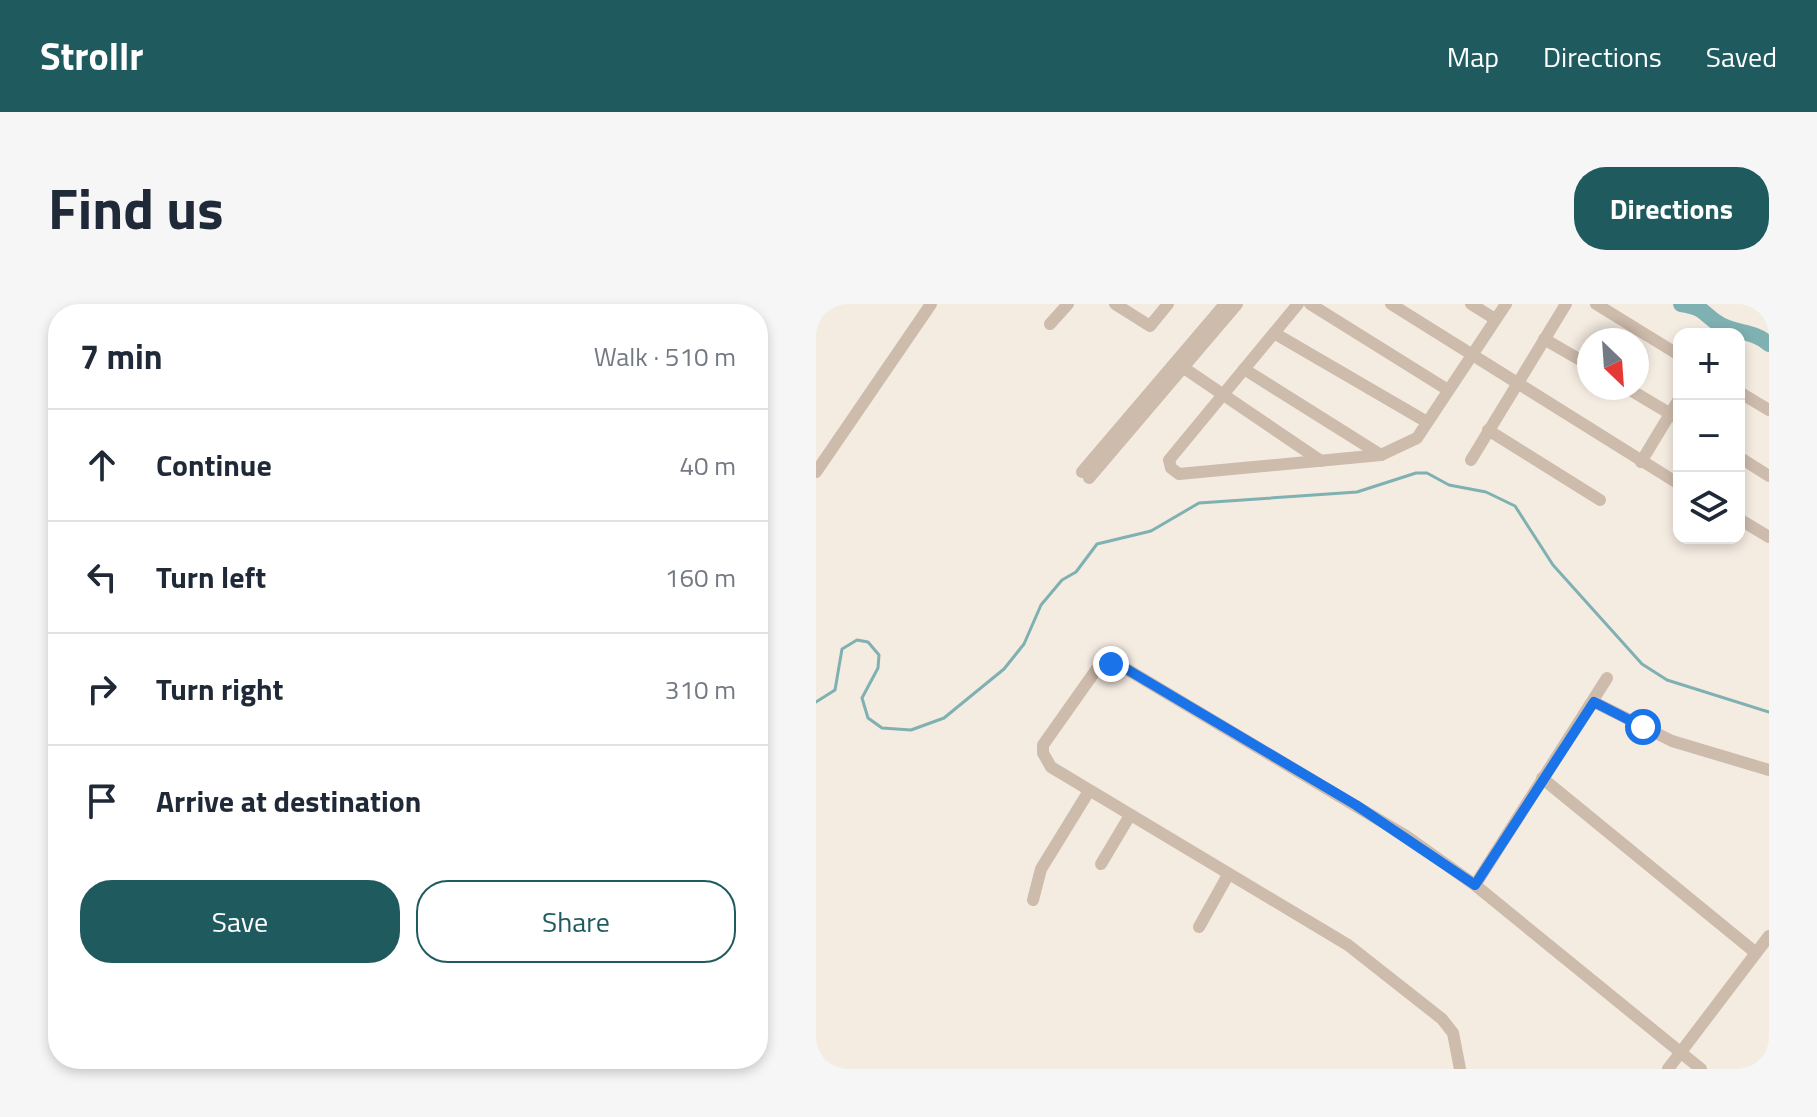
<!DOCTYPE html>
<meta charset="utf-8">
<style>
:root{--surface:#fff;--page:#f6f6f7;--text:#1f2937;--muted:#747a83;--line:#e0e1e3;--accent:#1f5a5e}
body{margin:0;font-family:"Titillium Web",sans-serif;background:var(--page);color:var(--text)}
.controls{position:absolute;right:24px;top:24px;display:grid;overflow:hidden;border-radius:16px;box-shadow:0 4px 12px #0003}
.controls button{width:72px;height:72px;display:grid;place-items:center;padding:0;border:0;border-bottom:2px solid var(--line);background:var(--surface);color:var(--text);font:40px sans-serif}
.compass{position:absolute;left:761px;top:24px;width:72px;height:72px;border-radius:50%;background:var(--surface);box-shadow:0 4px 12px #0003;rotate:155deg}
.stop{position:absolute;width:24px;height:24px;margin:-18px;border:6px solid #1a73e8;border-radius:50%;background:#fff}
.stop.end{background:#1a73e8;border-color:#fff;box-shadow:0 2px 8px #0008}
.list{margin:0;padding:0;list-style:none}
h2{display:flex;justify-content:space-between;align-items:center;height:104px;margin:0;padding:0 32px;font-size:34px}
h2 small{font-size:26px;font-weight:400;color:var(--muted)}
.list li{display:grid;grid-template-columns:52px 1fr auto;gap:24px;align-items:center;box-sizing:border-box;height:112px;padding:0 32px;border-top:2px solid var(--line)}
.list b{display:block;font-size:30px;white-space:nowrap}
.list em{font-size:26px;font-style:normal;color:var(--muted)}
.actions{display:flex;gap:16px;padding:24px 32px}
.actions a{flex:1;padding:18px 0;border:2px solid var(--accent);border-radius:32px;text-align:center;font-size:28px;color:var(--accent)}
.actions .main{background:var(--accent);color:#fff}
.icon{flex:none;width:44px;height:44px;fill:none;stroke:currentColor;stroke-width:2;stroke-linecap:round;stroke-linejoin:round}
.map{position:relative;flex:none;width:953px;height:765px;overflow:hidden;border-radius:32px}
header{display:flex;align-items:center;gap:48px;box-sizing:border-box;height:112px;padding:0 40px;background:var(--accent);color:#fff}
header strong{font-size:38px}
nav{display:flex;gap:44px;margin-inline-start:auto;font-size:28px}
.intro{display:flex;align-items:center;justify-content:space-between;box-sizing:border-box;height:192px;padding:0 48px}
h1{margin:0;font-size:56px}
.button{padding:20px 36px;border-radius:32px;background:var(--accent);color:#fff;font-size:28px;font-weight:700}
main{display:flex;gap:48px;padding:0 48px}
aside{flex:1;background:var(--surface);border-radius:32px;box-shadow:0 4px 12px #0003}
.map>svg:first-child{display:block}
.lines{fill:none;stroke-linecap:round;stroke-linejoin:round}
.stream{stroke:#7fb0b2;stroke-width:3}
.river{stroke:#7fb0b2;stroke-width:16}
.minor{stroke:#cdbbac;stroke-width:12}
.route{stroke:#1a73e8;stroke-width:10}
</style>
<header>
<strong>Strollr</strong>
<nav><a>Map</a><a>Directions</a><a>Saved</a></nav>
</header>
<div class="intro"><h1>Find us</h1><a class="button">Directions</a></div>
<main>
<aside>
<h2>7 min<small>Walk · 510 m</small></h2>
<ul class="list">
<li><svg class="icon" aria-label="ahead" viewBox="0 0 24 24"><path d="M12 20V5M6 11l6-6 6 6"/></svg><div><b>Continue</b></div><em>40 m</em></li>
<li><svg class="icon" aria-label="left" viewBox="0 0 24 24"><path d="M17 20v-9H6M10 6l-5 5 5 5"/></svg><div><b>Turn left</b></div><em>160 m</em></li>
<li><svg class="icon" aria-label="right" viewBox="0 0 24 24"><path d="M7 20v-9h11M14 6l5 5-5 5"/></svg><div><b>Turn right</b></div><em>310 m</em></li>
<li><svg class="icon" aria-label="arrive" viewBox="0 0 24 24"><path d="M6 21V4h12l-3 4 3 4H6"/></svg><div><b>Arrive at destination</b></div></li>
</ul>
<div class="actions"><a class="main">Save</a><a>Share</a></div>
</aside>
<div class="map">
<svg width="953" height="765" viewBox="0 0 953 765">
<rect width="100%" height="100%" fill="#f4ebe1"/>
<g class="lines">
<g class="stream">
<polyline points="0,398 19,386 26,345 41,336 52,338 63,351 62,364 46,394 52,414 66,424 95,426 128,414 188,365 208,340 225,301 246,276 260,268 281,240 335,227 383,199 541,188 600,169 611,169 633,181 670,188 699,202 737,261 826,360 851,376 953,408"/>
<polyline points="0,759 10,765"/>
</g>
<path class="river" d="M865 0C892 4 885 10 905 21 921 30 937 26 953 40"/>
<g class="minor">
<polyline points="299,0 334,22 352,0"/>
<polyline points="482,0 353,156 355,164 363,170 565,151 601,134 690,0"/>
<polyline points="494,0 632,86"/>
<polyline points="575,0 863,180"/>
<polyline points="655,0 679,15"/>
<polyline points="780,0 863,51"/>
<polyline points="234,20 252,0"/>
<polyline points="458,29 611,118"/>
<polyline points="728,35 773,61"/>
<polyline points="362,60 505,157"/>
<polyline points="428,65 565,151"/>
<polyline points="811,84 863,115"/>
<polyline points="923,88 953,106"/>
<polyline points="672,126 784,196"/>
<polyline points="923,153 953,172"/>
<polyline points="655,156 750,0"/>
<polyline points="825,158 863,95"/>
<polyline points="0,168 115,0"/>
<polyline points="266,168 409,0"/>
<polyline points="273,174 421,0"/>
<polyline points="923,215 953,233"/>
<polyline points="778,398 856,437 953,466"/>
<polyline points="726,474 940,649"/>
<polyline points="285,560 313,513"/>
<polyline points="659,581 791,374"/>
<polyline points="217,596 225,565 273,487"/>
<polyline points="383,623 412,571"/>
<polyline points="644,765 637,729 626,715 532,641 235,463 227,449 227,441 280,366 295,360 307,363 590,532 659,581 885,765"/>
<polyline points="852,765 953,632"/>
<polyline points="947,765 953,757"/>
</g>
</g>
<g class="lines">
<polyline class="route" points="295,360 307,363 540,501 659,581 778,398 827,423"/>
</g>
</svg>
<div class="controls">
<button>+</button>
<button>−</button>
<button><svg class="icon" aria-label="layers" viewBox="0 0 24 24"><path d="M12 4l9 5-9 5-9-5zM3 14l9 5 9-5"/></svg></button>
</div>
<svg class="compass" viewBox="-18 -18 36 36"><path d="M0-13l5 13h-10z" fill="#e53935"/><path d="M0 13l5-13h-10z" fill="#747a83"/></svg>
<div class="stop" style="left:827px;top:423px"></div>
<div class="stop end" style="left:295px;top:360px"></div>
</div>
</main>
